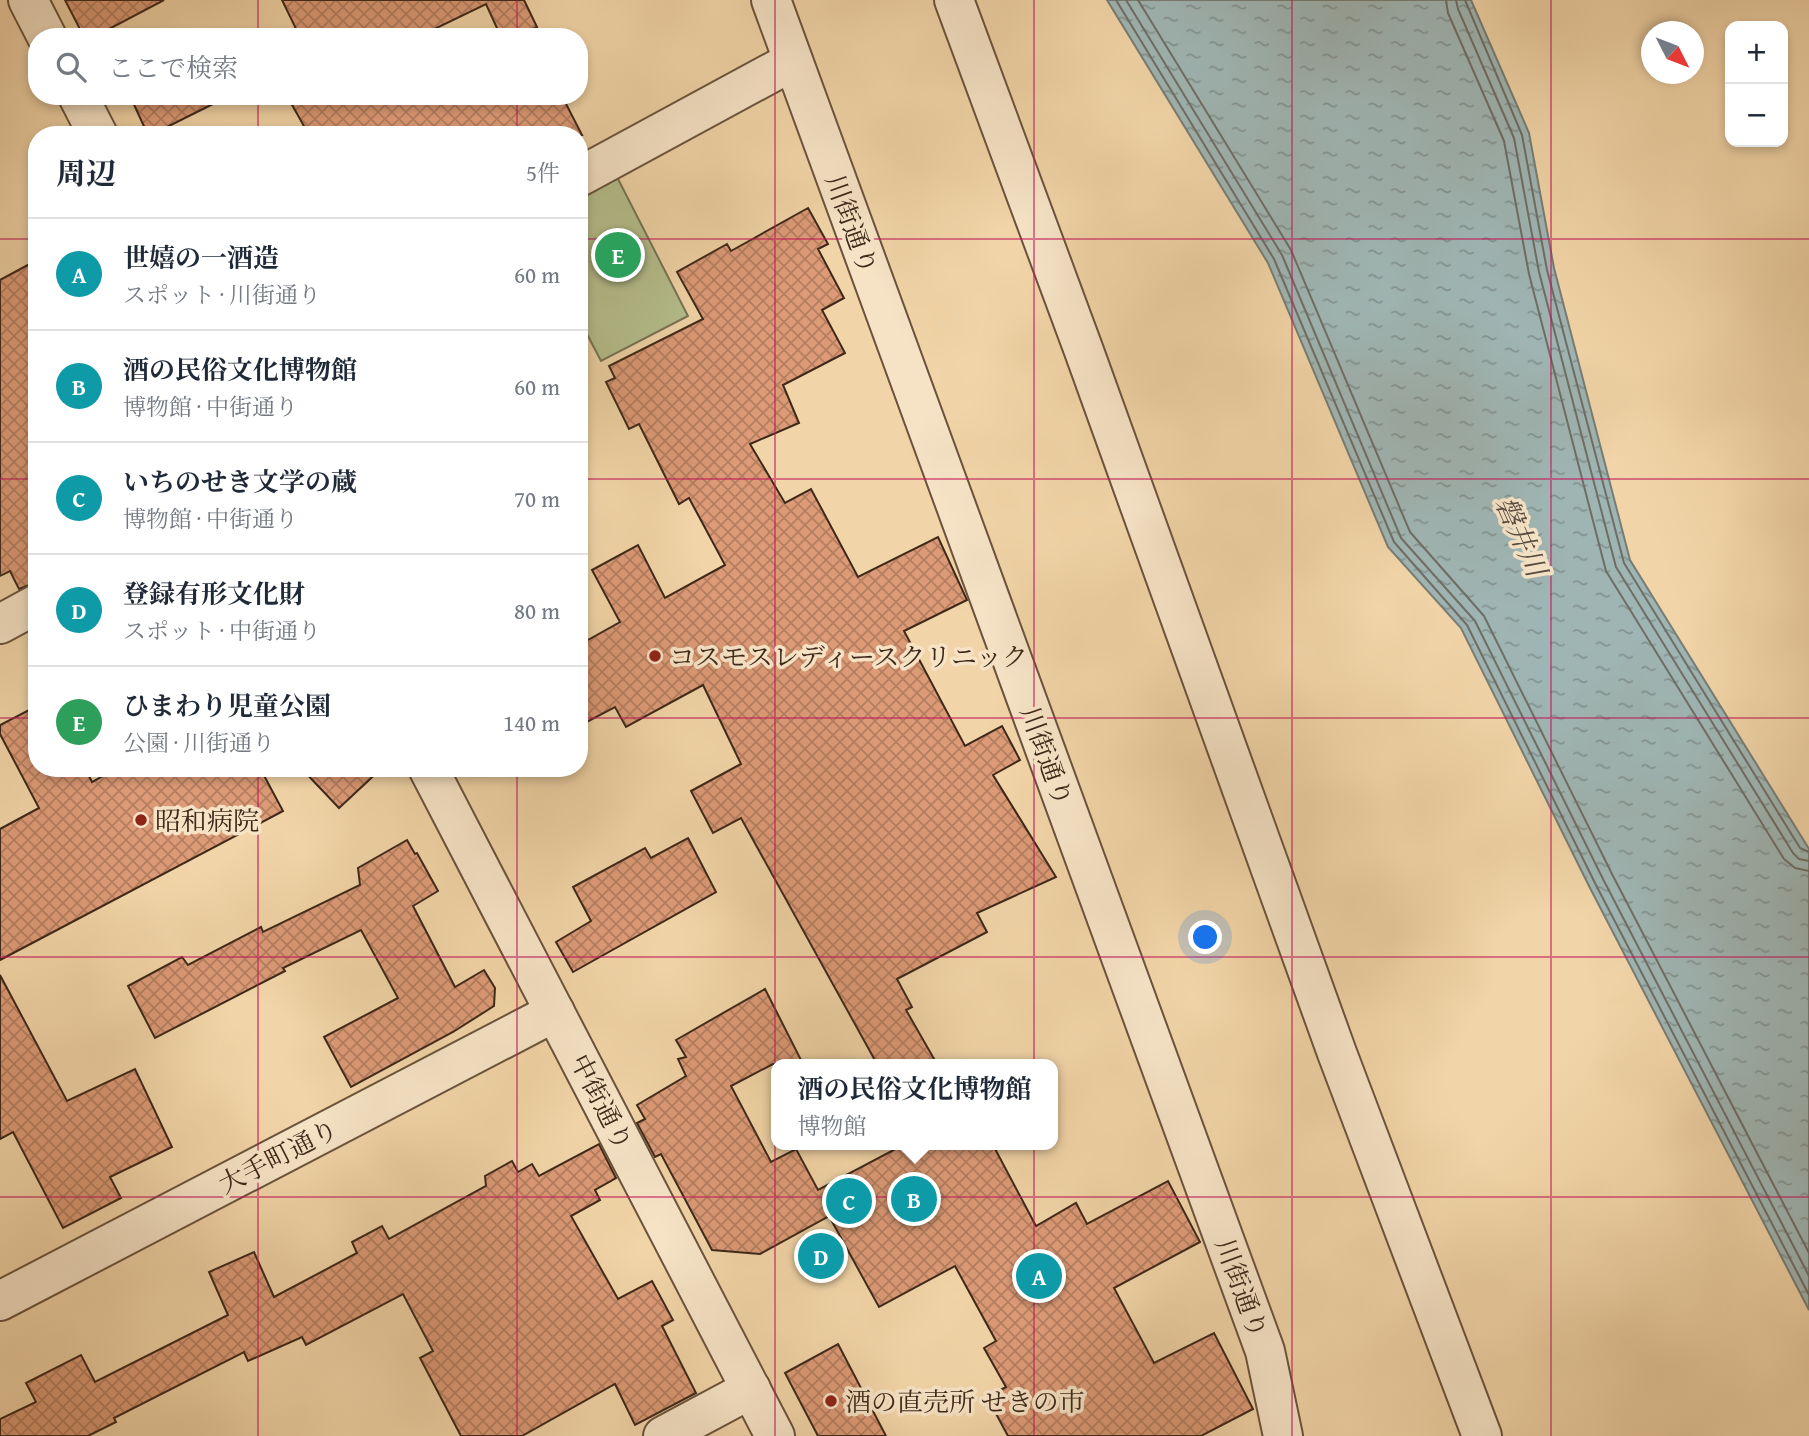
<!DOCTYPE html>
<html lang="ja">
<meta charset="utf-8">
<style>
:root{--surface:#fff;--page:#f6f6f7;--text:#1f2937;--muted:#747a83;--line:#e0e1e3;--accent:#8f2418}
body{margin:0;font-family:"Gentium Book Plus","Noto Serif JP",serif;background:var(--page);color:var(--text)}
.controls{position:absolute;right:21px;top:21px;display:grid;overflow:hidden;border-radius:14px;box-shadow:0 4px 10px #0003}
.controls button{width:63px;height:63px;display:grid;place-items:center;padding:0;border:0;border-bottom:2px solid var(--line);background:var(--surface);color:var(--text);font:35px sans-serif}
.compass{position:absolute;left:1641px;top:21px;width:63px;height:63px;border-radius:50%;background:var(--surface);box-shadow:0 4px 10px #0003;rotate:132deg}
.you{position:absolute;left:1206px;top:938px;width:24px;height:24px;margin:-18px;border:5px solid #fff;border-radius:50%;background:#1a73e8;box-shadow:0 0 0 10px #1a73e833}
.badge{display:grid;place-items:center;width:46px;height:46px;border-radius:50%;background:var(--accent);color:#fff;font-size:23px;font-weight:700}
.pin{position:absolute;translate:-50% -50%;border:4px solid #fff;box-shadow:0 2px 7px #0006}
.popup{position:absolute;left:771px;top:1059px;width:287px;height:91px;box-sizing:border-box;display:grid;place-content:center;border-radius:14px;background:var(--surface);filter:drop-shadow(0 2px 5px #0005);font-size:23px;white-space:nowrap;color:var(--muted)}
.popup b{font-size:26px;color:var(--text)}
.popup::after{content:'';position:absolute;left:50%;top:100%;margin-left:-14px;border:14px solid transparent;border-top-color:var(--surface)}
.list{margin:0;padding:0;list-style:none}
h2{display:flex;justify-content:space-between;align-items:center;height:91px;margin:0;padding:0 28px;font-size:30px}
h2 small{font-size:23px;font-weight:400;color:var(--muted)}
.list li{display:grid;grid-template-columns:46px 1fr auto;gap:21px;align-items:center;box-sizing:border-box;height:112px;padding:0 28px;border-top:2px solid var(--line)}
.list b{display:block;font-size:26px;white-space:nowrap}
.list p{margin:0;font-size:23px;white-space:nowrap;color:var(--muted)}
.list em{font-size:23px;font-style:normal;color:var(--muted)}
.icon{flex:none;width:38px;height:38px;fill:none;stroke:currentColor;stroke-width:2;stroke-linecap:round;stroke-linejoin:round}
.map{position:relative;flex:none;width:1809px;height:1436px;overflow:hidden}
.search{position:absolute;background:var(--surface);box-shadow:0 4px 10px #0003;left:28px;top:28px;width:560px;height:77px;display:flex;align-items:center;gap:18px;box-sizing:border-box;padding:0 24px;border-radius:28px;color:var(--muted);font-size:26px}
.panel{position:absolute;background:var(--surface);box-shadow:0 4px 10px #0003;left:28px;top:126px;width:560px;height:651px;border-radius:28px}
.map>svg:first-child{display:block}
.green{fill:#b4be8c;stroke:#787352;stroke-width:2}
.water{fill:url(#water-ripples);stroke:#787d75;stroke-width:2}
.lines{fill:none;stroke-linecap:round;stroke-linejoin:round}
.shore{stroke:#6e6e66;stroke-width:2}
.building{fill:url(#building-cross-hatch);stroke:#3d2819;stroke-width:2}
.minor-casing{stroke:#6a533c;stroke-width:42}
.minor{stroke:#f6e3c6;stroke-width:38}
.grid{fill:none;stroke:#c2185b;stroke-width:2;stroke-opacity:0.55}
.poi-dot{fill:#8f2418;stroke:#f6e3c6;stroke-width:2.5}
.labels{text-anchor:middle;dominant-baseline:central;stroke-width:7;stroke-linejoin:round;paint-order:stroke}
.street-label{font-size:26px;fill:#3d2819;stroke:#f6e3c6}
.poi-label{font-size:26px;fill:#3d2819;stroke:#f6e3c6;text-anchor:start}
.water-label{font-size:28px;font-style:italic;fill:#564b40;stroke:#f6e3c6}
</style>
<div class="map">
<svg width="1809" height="1436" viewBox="0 0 1809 1436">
<defs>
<pattern id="water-ripples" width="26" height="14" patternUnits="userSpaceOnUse" patternTransform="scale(1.75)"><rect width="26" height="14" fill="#9fb5b3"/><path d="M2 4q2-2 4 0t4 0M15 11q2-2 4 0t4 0" fill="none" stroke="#839391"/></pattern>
<pattern id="building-cross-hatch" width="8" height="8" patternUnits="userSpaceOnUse" patternTransform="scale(1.75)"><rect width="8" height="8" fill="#dc9a76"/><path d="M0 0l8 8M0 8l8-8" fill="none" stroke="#b47e60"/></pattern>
</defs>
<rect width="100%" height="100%" fill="#f1d4a7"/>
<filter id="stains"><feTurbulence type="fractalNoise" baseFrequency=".00286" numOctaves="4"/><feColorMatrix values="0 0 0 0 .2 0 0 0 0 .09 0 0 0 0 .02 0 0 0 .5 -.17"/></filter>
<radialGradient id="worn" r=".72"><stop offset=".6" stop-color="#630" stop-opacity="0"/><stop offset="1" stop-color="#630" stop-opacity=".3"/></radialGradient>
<polygon class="green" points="616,175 688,316 601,361 579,319 579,195"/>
<polygon class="water" points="1107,0 1471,0 1529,133 1554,268 1630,560 1809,849 1809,1310 1590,888 1461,628 1388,547 1268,263"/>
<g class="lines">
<g class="shore">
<polyline points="1116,0 1274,259 1394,542 1467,625 1596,885 1809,1295"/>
<polyline points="1126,0 1282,255 1401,538 1475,621 1604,881 1809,1276"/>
<polyline points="1138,0 1291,250 1410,532 1484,616 1613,876 1809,1253"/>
<polyline points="1446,0 1448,13 1504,141 1529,274 1606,571 1784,859 1795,868 1809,871"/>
<polyline points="1456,0 1458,9 1514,138 1539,272 1616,567 1793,853 1799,859 1809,861"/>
<polyline points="1465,0 1522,135 1547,270 1624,563 1800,848 1809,852"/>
</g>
</g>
<g class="building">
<polygon points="65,0 164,0 94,37 84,37"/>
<polygon points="282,0 524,0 537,27 516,37 501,37 486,4 418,37 300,37"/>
<polygon points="130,96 229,96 151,135 148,135"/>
<polygon points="287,96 445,96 447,100 454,96 562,96 582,135 309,135"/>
<polygon points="808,208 828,244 818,249 844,298 822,310 845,353 783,385 799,423 750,444 785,503 811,489 858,577 938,537 967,600 904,631 965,746 1002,726 1020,760 993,775 1056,877 977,913 987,932 897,979 912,1007 906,1010 937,1064 877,1064 741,818 713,833 691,791 741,764 703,685 626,727 615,707 579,726 579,645 620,622 592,570 638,545 665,598 725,565 689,498 679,504 639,424 629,429 606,382 615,378 609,366 703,319 677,272 727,244 731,251"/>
<polygon points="37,260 37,582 19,589 10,571 0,576 0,280"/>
<polygon points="37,706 37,768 85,768 92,782 117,768 260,768 283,811 0,960 0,829 39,808 0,734 0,725"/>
<polygon points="301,768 382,768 339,808"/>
<polygon points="688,838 716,892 573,972 556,942 591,921 573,887 645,848 651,858"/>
<polygon points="407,840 415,854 417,853 438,891 413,906 455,987 484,970 495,988 494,1006 453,1032 351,1087 324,1037 398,998 361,930 283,968 285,971 155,1038 128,986 182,957 188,965 261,927 263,932 360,885 358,868"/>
<polygon points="0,975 67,1101 135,1069 172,1147 110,1177 121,1198 63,1228 13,1132 0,1139"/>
<polygon points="765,989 803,1064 773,1064 731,1086 771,1162 796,1149 818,1190 903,1145 993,1145 1036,1226 1076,1203 1087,1224 1168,1181 1200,1242 1114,1288 1154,1363 1214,1333 1253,1409 1201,1436 1008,1436 987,1397 1006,1387 984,1348 996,1341 955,1266 879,1307 829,1216 760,1254 712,1250 661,1154 655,1157 637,1123 645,1119 637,1105 686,1076 678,1059 686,1057 676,1040"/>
<polygon points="599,1144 616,1178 595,1190 600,1200 571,1216 618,1299 652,1281 673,1320 662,1326 696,1393 635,1425 615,1384 522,1436 461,1436 420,1358 433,1351 403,1294 306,1345 302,1337 248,1361 244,1352 114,1418 116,1422 88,1436 0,1436 0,1419 36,1402 26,1383 81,1355 95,1382 228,1315 209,1272 254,1252 274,1297 357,1253 352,1242 382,1226 389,1239 486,1186 485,1176 512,1161 518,1172 532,1164 539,1176"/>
<polygon points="838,1344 886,1436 818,1436 785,1373"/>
</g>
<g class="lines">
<defs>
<g id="minor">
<polyline points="28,0 47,37"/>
<polyline points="771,0 1265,1351 1283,1436"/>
<polyline points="954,0 1084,351 1337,1053 1482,1436"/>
<polyline points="78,96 98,135"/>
<polyline points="579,177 793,61"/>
<polyline points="0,624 37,604"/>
<polyline points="428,768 775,1436"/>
<polyline points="0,1301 555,1012"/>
<polyline points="663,1436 751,1389"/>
</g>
</defs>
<use href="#minor" class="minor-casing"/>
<use href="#minor" class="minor"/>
</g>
<path class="grid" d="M258 0V37M517 0V37M775 0V1436M1034 0V1436M1292 0V1436M1551 0V1436M258 96V135M517 96V135M0 239H37M579 239H1809M0 479H37M579 479H1809M0 718H37M579 718H1809M258 768V1436M517 768V1436M0 957H1809M0 1197H1809"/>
<g class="poi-dot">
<circle cx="655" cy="656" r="7"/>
<circle cx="141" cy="820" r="7"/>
<circle cx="831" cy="1401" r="7"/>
</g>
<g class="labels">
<g class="street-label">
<text transform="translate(852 224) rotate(70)">川街通り</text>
<text transform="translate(1047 756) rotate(70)">川街通り</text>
<text transform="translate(602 1102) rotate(63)">中街通り</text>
<text transform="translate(278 1156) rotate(-27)">大手町通り</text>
<text transform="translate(1242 1288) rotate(70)">川街通り</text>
</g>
<g class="poi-label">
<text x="669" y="656">コスモスレディースクリニック</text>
<text x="155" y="820">昭和病院</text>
<text x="845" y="1401">酒の直売所 せきの市</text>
</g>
<g class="water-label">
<text transform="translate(1522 536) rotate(66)">磐井川</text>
</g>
</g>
<rect width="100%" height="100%" filter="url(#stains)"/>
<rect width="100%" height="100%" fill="url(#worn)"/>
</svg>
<div class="controls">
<button>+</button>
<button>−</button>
</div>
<svg class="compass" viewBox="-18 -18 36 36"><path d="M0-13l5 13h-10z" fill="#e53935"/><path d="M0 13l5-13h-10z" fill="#747a83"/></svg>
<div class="you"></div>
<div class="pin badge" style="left:1039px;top:1276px;background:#0f9aa8">A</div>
<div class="pin badge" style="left:914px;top:1199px;background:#0f9aa8">B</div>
<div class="popup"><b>酒の民俗文化博物館</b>博物館</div>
<div class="pin badge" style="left:849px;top:1201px;background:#0f9aa8">C</div>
<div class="pin badge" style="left:821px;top:1256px;background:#0f9aa8">D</div>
<div class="pin badge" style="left:618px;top:255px;background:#2e9e5b">E</div>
<div class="search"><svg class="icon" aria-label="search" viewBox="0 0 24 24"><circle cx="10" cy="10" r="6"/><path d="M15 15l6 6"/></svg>ここで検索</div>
<section class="panel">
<h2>周辺<small>5件</small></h2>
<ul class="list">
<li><span class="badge" style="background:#0f9aa8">A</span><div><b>世嬉の一酒造</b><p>スポット · 川街通り</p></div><em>60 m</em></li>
<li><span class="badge" style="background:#0f9aa8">B</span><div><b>酒の民俗文化博物館</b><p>博物館 · 中街通り</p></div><em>60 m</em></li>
<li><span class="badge" style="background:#0f9aa8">C</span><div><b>いちのせき文学の蔵</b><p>博物館 · 中街通り</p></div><em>70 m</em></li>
<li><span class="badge" style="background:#0f9aa8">D</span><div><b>登録有形文化財</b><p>スポット · 中街通り</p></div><em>80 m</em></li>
<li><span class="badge" style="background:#2e9e5b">E</span><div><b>ひまわり児童公園</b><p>公園 · 川街通り</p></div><em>140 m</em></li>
</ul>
</section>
</div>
